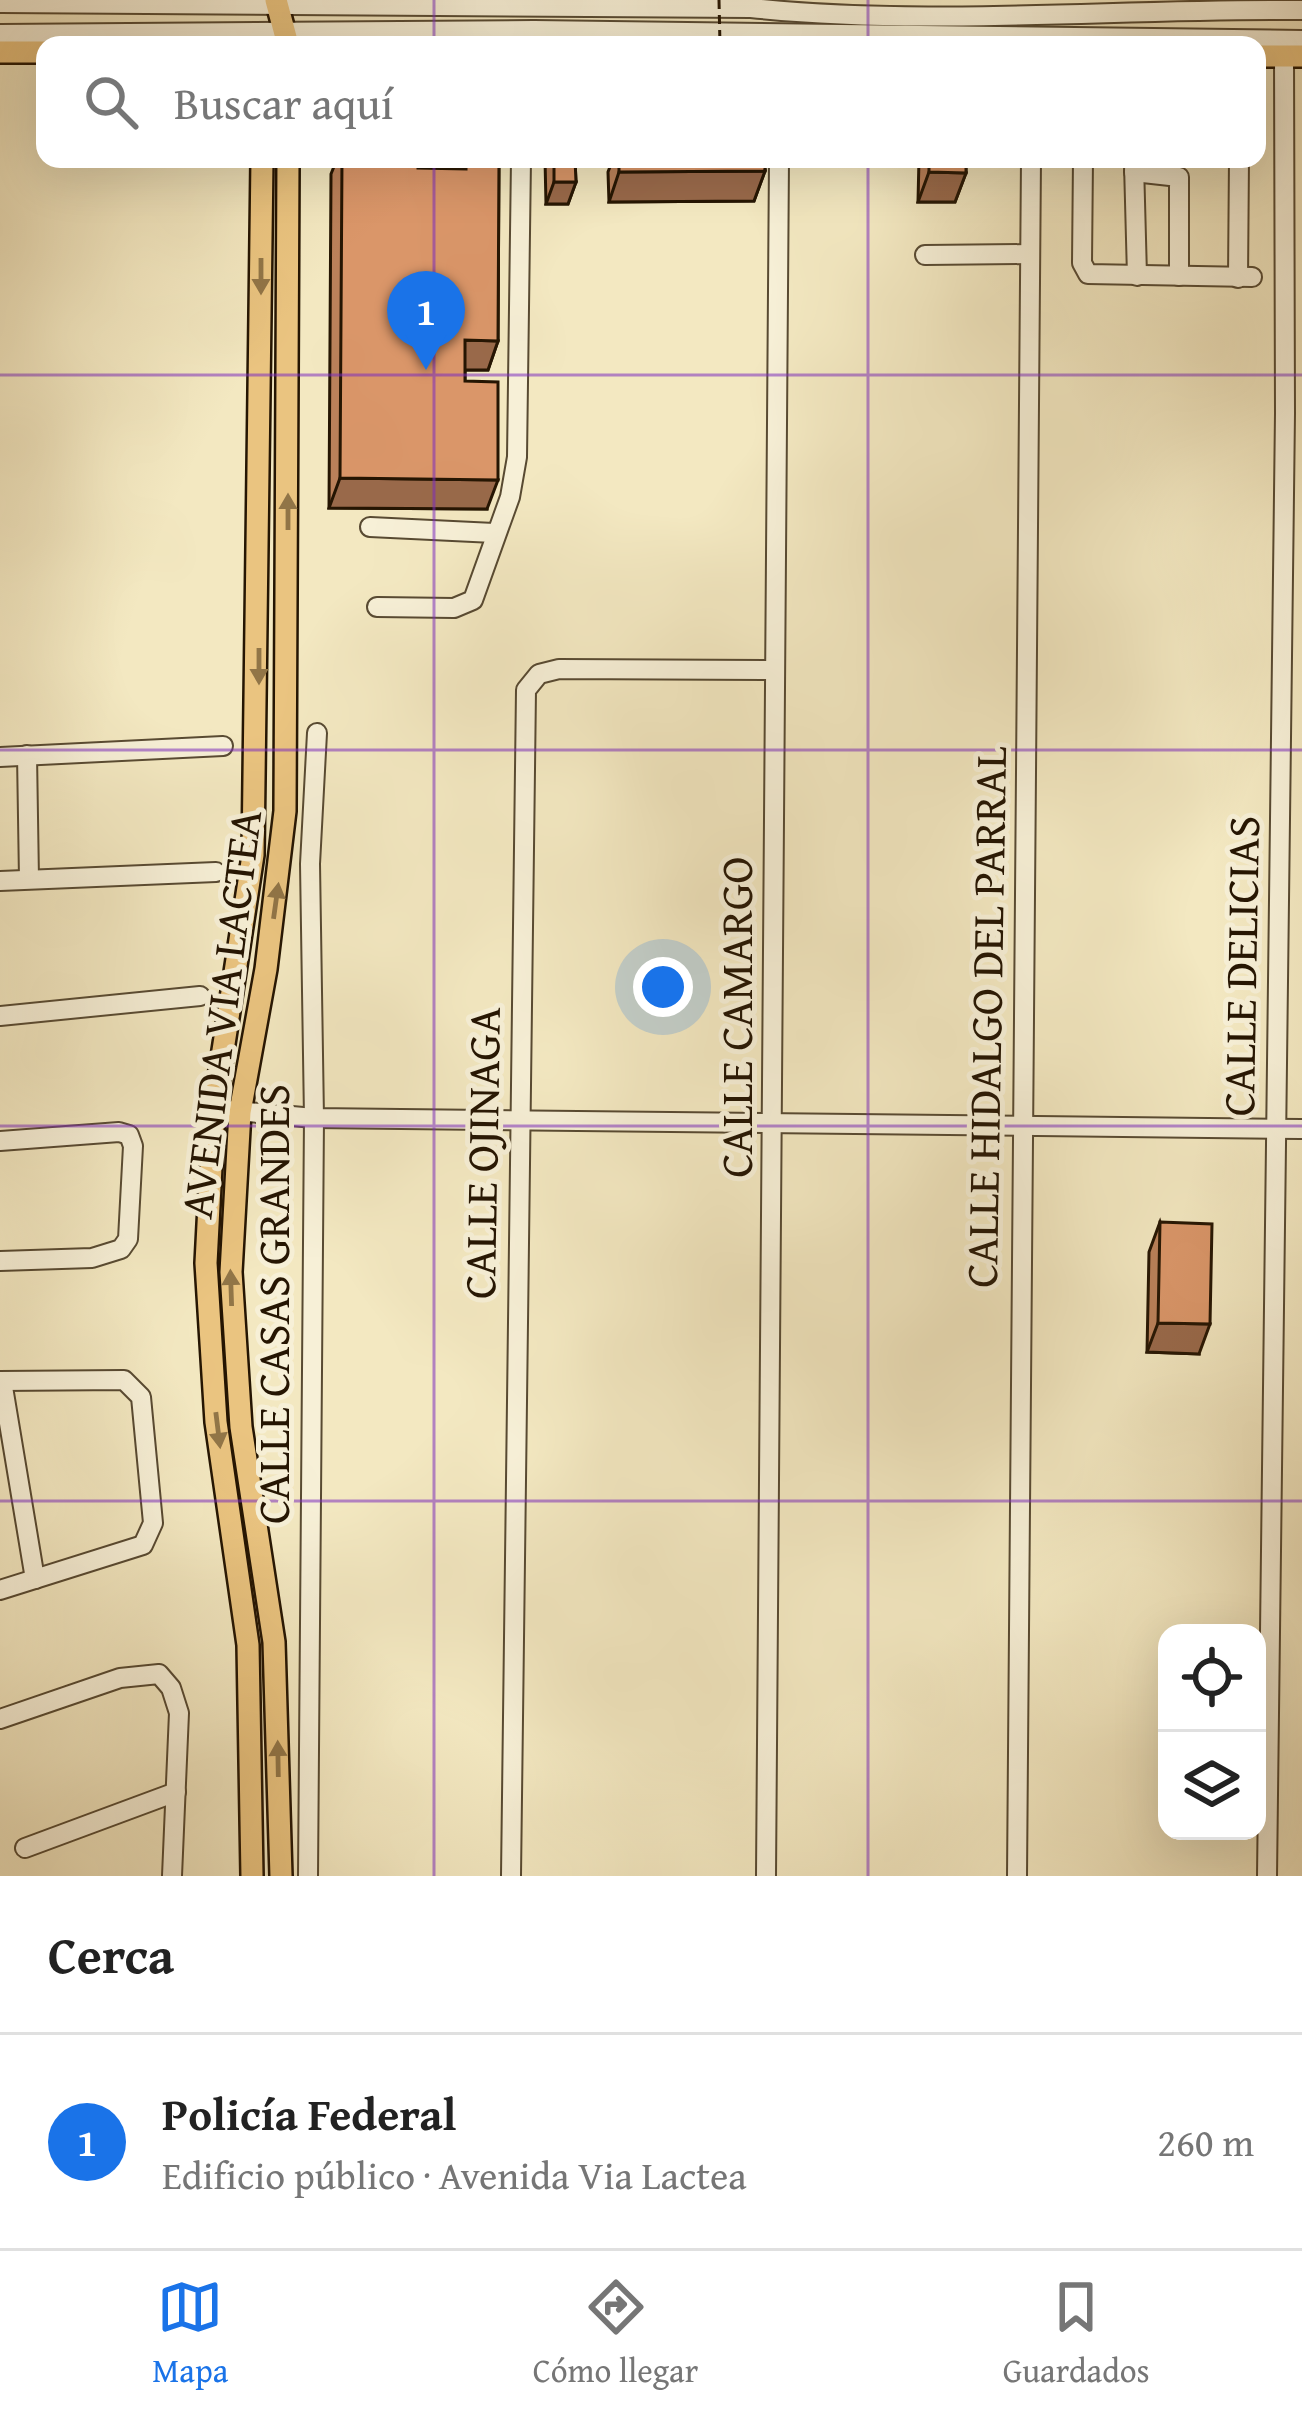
<!DOCTYPE html>
<html lang="es">
<meta charset="utf-8">
<style>
:root{--surface:#fff;--page:#f2f2f2;--text:#222;--muted:#767676;--line:#e0e0e0;--accent:#1a73e8}
body{margin:0;font-family:"Gentium Book Plus",serif;background:var(--page);color:var(--text)}
.controls{position:absolute;right:36px;bottom:36px;display:grid;overflow:hidden;border-radius:24px;box-shadow:0 12px 48px #0002}
.controls button{width:108px;height:108px;display:grid;place-items:center;padding:0;border:0;border-bottom:3px solid var(--line);background:var(--surface);color:var(--text);font:60px sans-serif}
.you{position:absolute;left:663px;top:987px;width:42px;height:42px;margin:-30px;border:9px solid #fff;border-radius:50%;background:#1a73e8;box-shadow:0 0 0 18px #1a73e833}
.badge{display:grid;place-items:center;width:78px;height:78px;border-radius:50%;background:var(--accent);color:#fff;font-size:39px;font-weight:700}
.pin{position:absolute;translate:-50% -99px;filter:drop-shadow(0 3px 6px #0008)}
.pin::after{content:'';position:absolute;top:63px;width:42px;height:36px;background:inherit;clip-path:polygon(0 0,100% 0,50% 100%)}
.list{margin:0;padding:0;list-style:none}
h2{display:flex;justify-content:space-between;align-items:center;height:156px;margin:0;padding:0 48px;font-size:51px}
h2 small{font-size:39px;font-weight:400;color:var(--muted)}
.list li{display:grid;grid-template-columns:78px 1fr auto;gap:36px;align-items:center;box-sizing:border-box;height:216px;padding:0 48px;border-top:3px solid var(--line)}
.list b{display:block;font-size:45px;white-space:nowrap}
.list p{margin:0;font-size:39px;white-space:nowrap;color:var(--muted)}
.list em{font-size:39px;font-style:normal;color:var(--muted)}
.icon{flex:none;width:66px;height:66px;fill:none;stroke:currentColor;stroke-width:2;stroke-linecap:round;stroke-linejoin:round}
.map{position:relative;flex:none;width:1302px;height:1876px;overflow:hidden}
.search{position:absolute;background:var(--surface);box-shadow:0 12px 48px #0002;left:36px;right:36px;top:36px;height:132px;display:flex;align-items:center;gap:30px;box-sizing:border-box;padding:0 42px;border-radius:24px;color:var(--muted);font-size:45px}
.sheet{height:372px;background:var(--surface)}
nav{display:flex;justify-content:space-around;align-items:center;box-sizing:border-box;height:168px;border-top:3px solid var(--line);background:var(--surface);font-size:33px;color:var(--muted)}
nav a{display:grid;justify-items:center;gap:6px}
nav .on{color:var(--accent)}
.map>svg:first-child{display:block}
.lines{fill:none;stroke-linecap:round;stroke-linejoin:round}
.minor-casing{stroke:#584a32;stroke-width:22}
.major-casing{stroke:#251502;stroke-width:26}
.minor{stroke:#f7f0d7;stroke-width:18}
.major{stroke:#eac480;stroke-width:21}
.path-bridge{stroke:#251502;stroke-width:3;stroke-dasharray:9 6;stroke-linecap:butt}
.wall{fill:#bb815a;stroke:#251502;stroke-width:3}
.shaded-wall{fill:#99694a;stroke:#251502;stroke-width:3}
.building{fill:#da9669;stroke:#251502;stroke-width:3}
.oneway{fill:#917547}
.grid{fill:none;stroke:#7b2cbf;stroke-width:3;stroke-opacity:0.55}
.labels{text-anchor:middle;dominant-baseline:central;stroke-width:10;stroke-linejoin:round;paint-order:stroke}
.street-label{font-size:45px;fill:#251502;stroke:#f7f0d7}
</style>
<div class="map">
<svg width="1302" height="1876" viewBox="0 0 1302 1876">
<rect width="100%" height="100%" fill="#f3e8c1"/>
<filter id="stains"><feTurbulence type="fractalNoise" baseFrequency=".00167" numOctaves="4"/><feColorMatrix values="0 0 0 0 .2 0 0 0 0 .09 0 0 0 0 .02 0 0 0 .5 -.17"/></filter>
<radialGradient id="worn" r=".72"><stop offset=".6" stop-color="#630" stop-opacity="0"/><stop offset="1" stop-color="#630" stop-opacity=".3"/></radialGradient>
<g class="lines">
<defs>
<g id="minor">
<path d="M0 3 751 8C934 27 1118 8 1302 10"/>
<polyline points="0,34 534,30 1302,40"/>
<polyline points="1083,159 1082,263 1088,274 1252,277"/>
<polyline points="1134,164 1137,276"/>
<polyline points="1134,172 1179,177 1179,276"/>
<polyline points="925,255 1030,254"/>
<polyline points="1238,278 1239,159"/>
<polyline points="370,527 494,533"/>
<polyline points="377,607 454,608 473,600 510,497 517,457 521,159"/>
<polyline points="27,755 29,879"/>
<polyline points="0,757 223,746"/>
<polyline points="0,881 216,872"/>
<polyline points="0,1016 200,996"/>
<polyline points="214,1109 314,1118 1302,1129"/>
<polyline points="0,1141 119,1132 129,1135 133,1146 128,1239 121,1249 92,1258 0,1261"/>
<polyline points="0,1381 124,1380 141,1397 153,1523 143,1545 0,1590"/>
<polyline points="2,1381 35,1579"/>
<polyline points="0,1719 120,1678 159,1674 171,1688 179,1713 172,1876"/>
<polyline points="25,1848 176,1792"/>
<polyline points="308,1876 314,1118 310,864 317,733"/>
<polyline points="511,1876 526,690 539,674 559,669 775,670"/>
<polyline points="766,1876 779,159"/>
<polyline points="1017,1876 1031,159"/>
<polyline points="1267,1876 1285,413 1284,56"/>
</g>
<g id="major">
<polyline points="276,0 288,45"/>
<polyline points="0,52 45,52"/>
<polyline points="1257,56 1302,56"/>
<polyline points="252,1876 248,1645 216,1422 206,1263 214,1109 253,855 262,159"/>
<polyline points="281,1876 274,1642 241,1427 231,1272 240,1112 266,969 285,811 288,159"/>
</g>
</defs>
<use href="#minor" class="minor-casing"/>
<use href="#major" class="major-casing"/>
<use href="#minor" class="minor"/>
<use href="#major" class="major"/>
<polyline class="path-bridge" points="719,0 720,45"/>
</g>
<g class="wall">
<polygon points="337,159 418,159 418,168 460,169 463,159 499,159 498,341 488,370 465,370 465,381 487,509 329,508 331,174"/>
<polygon points="545,159 575,159 576,182 568,204 546,204"/>
<polygon points="613,159 765,159 765,171 754,201 609,202 608,172"/>
<polygon points="919,159 966,159 966,173 955,202 918,202"/>
<polygon points="1160,1222 1199,1354 1147,1352 1149,1252"/>
</g>
<g class="shaded-wall">
<polygon points="765,171 754,201 609,202 619,172"/>
<polygon points="929,172 966,173 955,202 918,202"/>
<polygon points="554,182 576,182 568,204 546,204"/>
<polygon points="465,340 498,341 488,370 454,370"/>
<polygon points="340,478 498,480 487,509 329,508"/>
<polygon points="1158,1323 1210,1324 1199,1354 1147,1352"/>
</g>
<g class="building">
<polygon points="342,159 418,159 418,168 466,169 466,159 499,159 498,341 465,340 465,381 498,382 498,480 340,478"/>
<polygon points="554,159 575,159 576,182 554,182"/>
<polygon points="619,159 765,159 765,171 619,172"/>
<polygon points="929,159 966,159 966,173 929,172"/>
<polygon points="1160,1222 1212,1224 1210,1324 1158,1323"/>
</g>
<defs><path id="oneway-solid" d="M-6-.8H1V-3.2L6.5 0L1 3.2V.8H-6Z" transform="scale(3)"/></defs>
<g class="oneway">
<use href="#oneway-solid" transform="translate(261 276) rotate(90)"/>
<use href="#oneway-solid" transform="translate(288 512) rotate(-90)"/>
<use href="#oneway-solid" transform="translate(259 666) rotate(90)"/>
<use href="#oneway-solid" transform="translate(276 901) rotate(-82)"/>
<use href="#oneway-solid" transform="translate(231 1288) rotate(-92)"/>
<use href="#oneway-solid" transform="translate(218 1430) rotate(83)"/>
<use href="#oneway-solid" transform="translate(278 1759) rotate(-91)"/>
</g>
<path class="grid" d="M434 0V45M868 0V45M434 159V1876M868 159V1876M0 375H1302M0 750H1302M0 1126H1302M0 1501H1302"/>
<g class="labels">
<g class="street-label">
<text transform="translate(1240 966) rotate(-89)">CALLE DELICIAS</text>
<text transform="translate(220 1014) rotate(-83)">AVENIDA VIA LACTEA</text>
<text transform="translate(735 1017) rotate(-90)">CALLE CAMARGO</text>
<text transform="translate(985 1017) rotate(-89)">CALLE HIDALGO DEL PARRAL</text>
<text transform="translate(481 1153) rotate(-89)">CALLE OJINAGA</text>
<text transform="translate(272 1304) rotate(-90)">CALLE CASAS GRANDES</text>
</g>
</g>
<rect width="100%" height="100%" filter="url(#stains)"/>
<rect width="100%" height="100%" fill="url(#worn)"/>
</svg>
<div class="controls">
<button><svg class="icon" aria-label="locate" viewBox="0 0 24 24"><circle cx="12" cy="12" r="6"/><path d="M12 2v4M12 18v4M2 12h4M18 12h4"/></svg></button>
<button><svg class="icon" aria-label="layers" viewBox="0 0 24 24"><path d="M12 4l9 5-9 5-9-5zM3 14l9 5 9-5"/></svg></button>
</div>
<div class="you"></div>
<div class="pin badge" style="left:426px;top:370px">1</div>
<div class="search"><svg class="icon" aria-label="search" viewBox="0 0 24 24"><circle cx="10" cy="10" r="6"/><path d="M15 15l6 6"/></svg>Buscar aquí</div>
</div>
<section class="sheet">
<h2>Cerca<small></small></h2>
<ul class="list">
<li><span class="badge">1</span><div><b>Policía Federal</b><p>Edificio público · Avenida Via Lactea</p></div><em>260 m</em></li>
</ul>
</section>
<nav>
<a class="on"><svg class="icon" aria-label="map" viewBox="0 0 24 24"><path d="M3 6l6-2 6 2 6-2v14l-6 2-6-2-6 2zM9 4v14M15 6v14"/></svg>Mapa</a>
<a><svg class="icon" aria-label="directions" viewBox="0 0 24 24"><path d="M12 3l9 9-9 9-9-9zM9 14v-3h6M13 9l2 2-2 2"/></svg>Cómo llegar</a>
<a><svg class="icon" aria-label="saved" viewBox="0 0 24 24"><path d="M7 4h10v16l-5-4-5 4z"/></svg>Guardados</a>
</nav>
